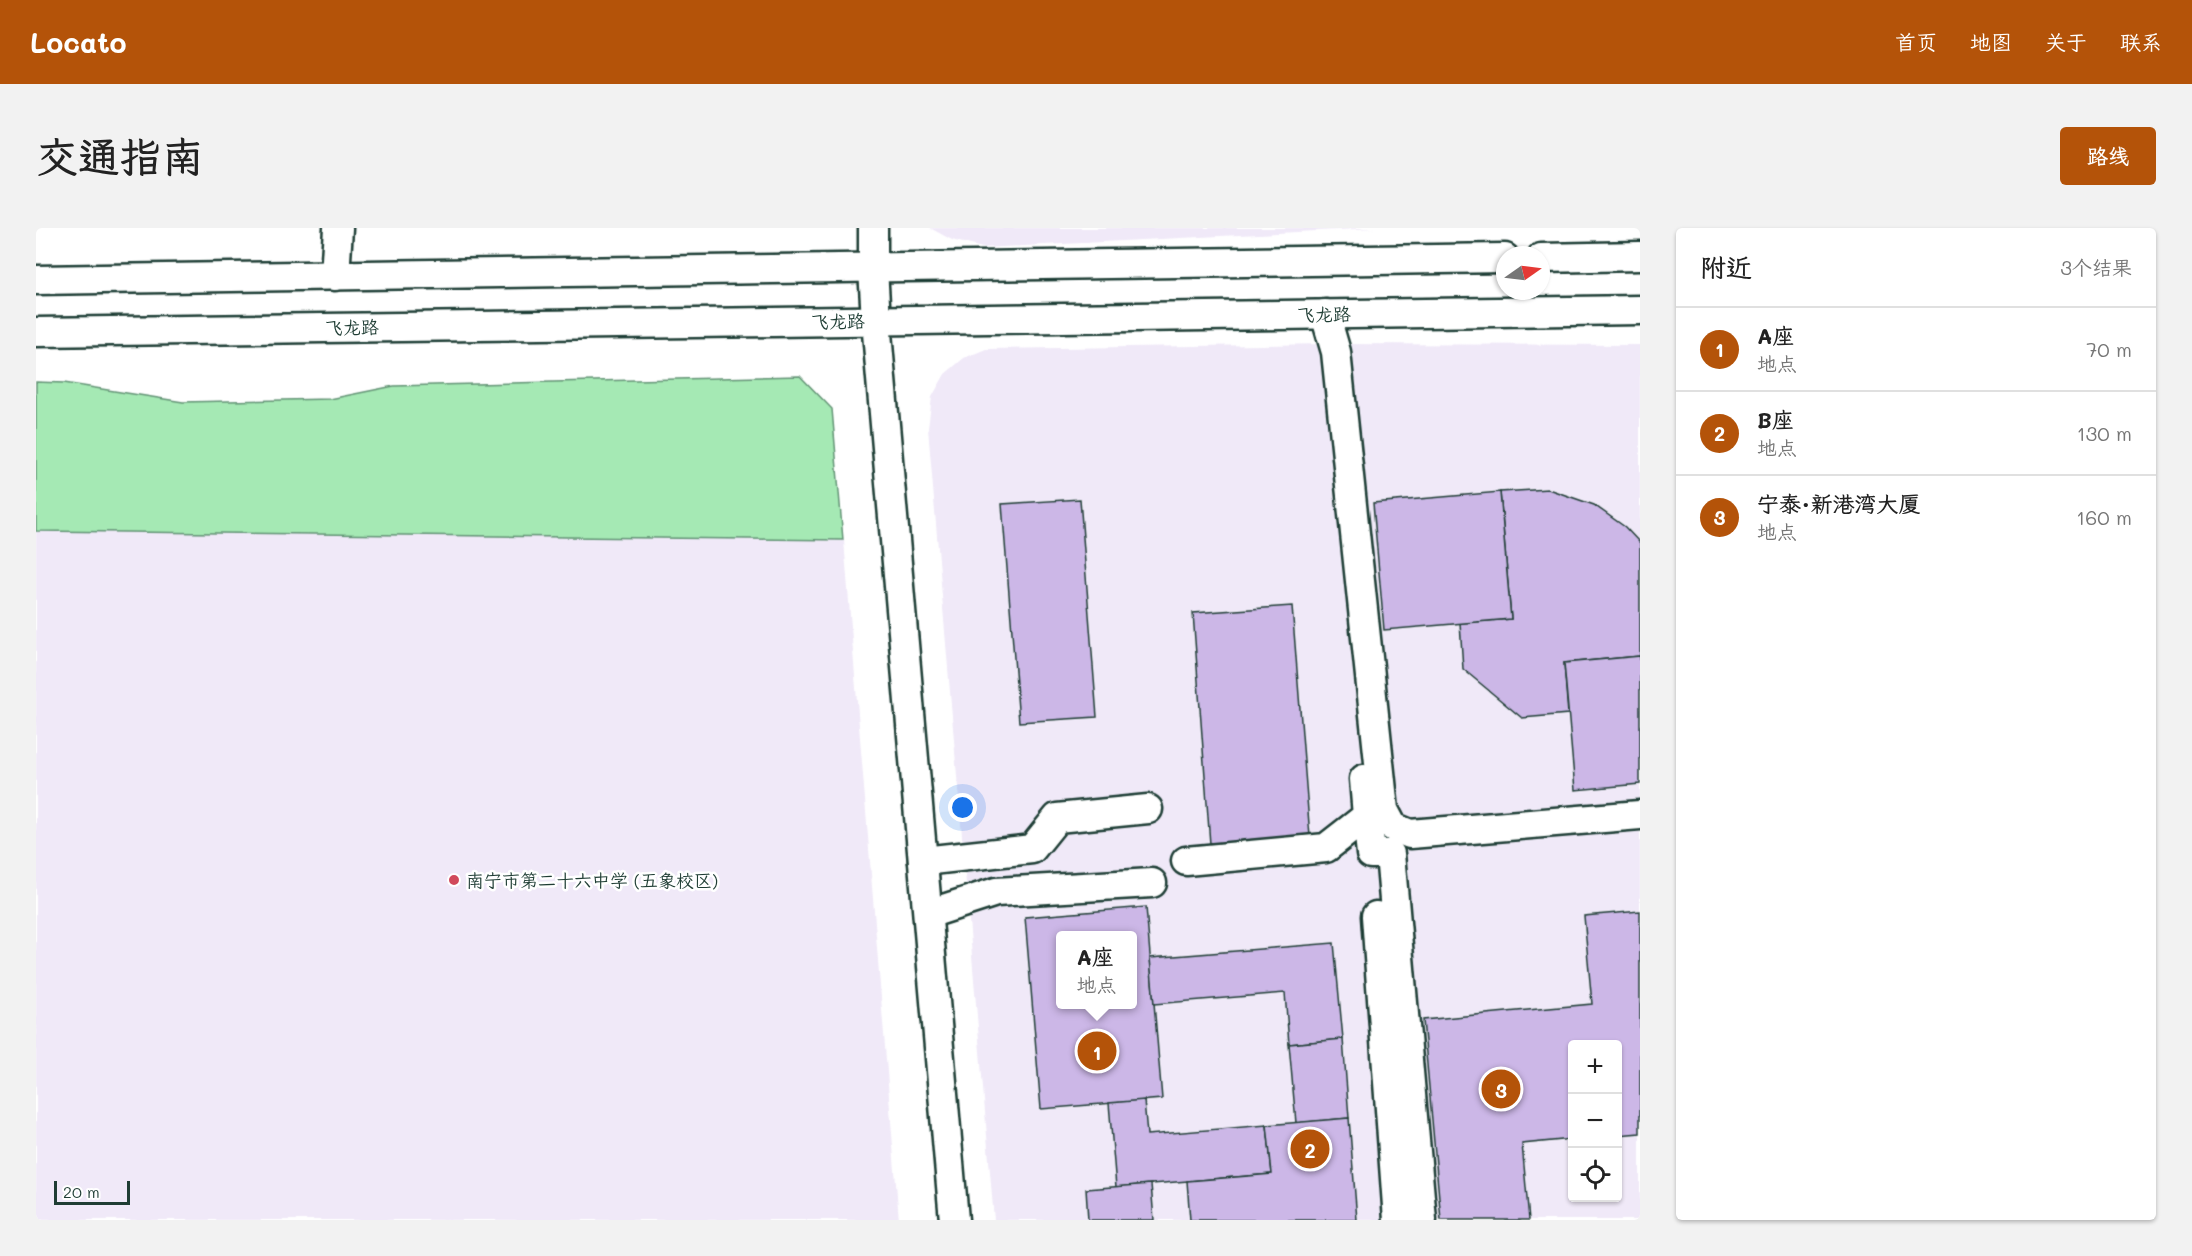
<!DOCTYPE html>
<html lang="zh">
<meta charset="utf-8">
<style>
:root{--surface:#fff;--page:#f2f2f2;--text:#222;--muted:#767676;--line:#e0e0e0;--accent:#b45309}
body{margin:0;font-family:Mali,"LXGW WenKai TC",sans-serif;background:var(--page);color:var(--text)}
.controls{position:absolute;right:18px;bottom:18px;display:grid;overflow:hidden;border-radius:6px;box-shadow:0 2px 4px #0004}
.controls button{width:54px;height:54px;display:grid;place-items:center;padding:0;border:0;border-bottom:2px solid var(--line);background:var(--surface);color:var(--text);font:30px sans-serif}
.compass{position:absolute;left:1460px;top:18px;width:54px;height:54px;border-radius:50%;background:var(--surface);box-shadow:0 2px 4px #0004;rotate:76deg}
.scale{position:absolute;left:18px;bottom:15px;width:76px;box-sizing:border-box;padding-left:6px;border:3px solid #1f3d34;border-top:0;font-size:16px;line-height:21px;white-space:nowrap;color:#1f3d34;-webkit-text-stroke:4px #fff;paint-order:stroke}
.you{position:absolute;left:927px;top:580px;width:21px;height:21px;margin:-15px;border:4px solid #fff;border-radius:50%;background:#1a73e8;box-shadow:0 0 0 9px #1a73e833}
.badge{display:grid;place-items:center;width:39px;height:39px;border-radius:50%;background:var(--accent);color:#fff;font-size:20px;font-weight:700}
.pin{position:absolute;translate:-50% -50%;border:3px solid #fff;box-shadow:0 2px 6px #0006}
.popup{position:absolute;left:1020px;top:703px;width:81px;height:78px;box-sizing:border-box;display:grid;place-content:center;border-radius:6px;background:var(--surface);filter:drop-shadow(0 2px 4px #0005);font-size:20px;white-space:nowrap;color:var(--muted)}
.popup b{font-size:22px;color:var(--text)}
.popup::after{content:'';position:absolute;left:50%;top:100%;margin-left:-12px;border:12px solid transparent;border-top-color:var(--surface)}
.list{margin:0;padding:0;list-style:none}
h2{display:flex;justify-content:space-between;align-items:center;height:78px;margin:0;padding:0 24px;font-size:26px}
h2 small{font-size:20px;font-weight:400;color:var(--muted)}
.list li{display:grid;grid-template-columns:39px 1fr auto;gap:18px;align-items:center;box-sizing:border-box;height:84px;padding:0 24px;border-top:2px solid var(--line)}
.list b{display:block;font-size:22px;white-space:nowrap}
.list p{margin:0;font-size:20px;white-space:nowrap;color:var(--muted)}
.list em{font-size:20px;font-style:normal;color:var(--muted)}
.icon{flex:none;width:33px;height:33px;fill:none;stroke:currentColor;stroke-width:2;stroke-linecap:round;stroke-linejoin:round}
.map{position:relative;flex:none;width:1604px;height:992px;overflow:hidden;border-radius:6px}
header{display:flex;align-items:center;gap:36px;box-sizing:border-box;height:84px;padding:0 30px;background:var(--accent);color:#fff}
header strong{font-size:28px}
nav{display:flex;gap:33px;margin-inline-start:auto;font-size:21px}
.intro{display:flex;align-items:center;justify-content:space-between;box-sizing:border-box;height:144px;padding:0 36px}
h1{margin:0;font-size:42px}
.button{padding:15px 27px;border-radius:6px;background:var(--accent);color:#fff;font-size:21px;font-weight:700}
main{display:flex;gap:36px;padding:0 36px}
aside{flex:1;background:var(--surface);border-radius:6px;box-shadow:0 2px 4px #0004}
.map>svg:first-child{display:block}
.built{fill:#f0e9f8;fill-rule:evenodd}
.green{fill:#a5e9b4;stroke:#629374;stroke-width:1.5}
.building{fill:#ccb7e7;stroke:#1f3d34;stroke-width:1.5;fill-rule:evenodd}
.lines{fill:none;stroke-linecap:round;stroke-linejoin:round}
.minor-casing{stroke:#1f3d34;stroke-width:33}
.minor{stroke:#fff;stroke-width:28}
.poi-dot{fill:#d1495b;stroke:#fff;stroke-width:2}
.labels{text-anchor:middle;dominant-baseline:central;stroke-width:5;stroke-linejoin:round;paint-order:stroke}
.street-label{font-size:18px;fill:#1f3d34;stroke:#fff}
.poi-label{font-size:18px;fill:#1f3d34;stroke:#fff;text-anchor:start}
</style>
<header>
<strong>Locato</strong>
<nav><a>首页</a><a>地图</a><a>关于</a><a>联系</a></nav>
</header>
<div class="intro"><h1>交通指南</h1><a class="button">路线</a></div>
<main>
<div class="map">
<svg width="1604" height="992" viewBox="0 0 1604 992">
<rect width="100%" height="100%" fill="#fff"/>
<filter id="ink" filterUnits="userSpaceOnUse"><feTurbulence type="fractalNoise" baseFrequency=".0167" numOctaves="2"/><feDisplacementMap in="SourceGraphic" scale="12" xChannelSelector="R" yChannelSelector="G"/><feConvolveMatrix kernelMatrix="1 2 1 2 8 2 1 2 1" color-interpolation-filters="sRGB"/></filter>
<g filter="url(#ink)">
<g class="built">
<polygon points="894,0 1339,0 946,20 916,12"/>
<path d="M1292 116 1604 117V992H958L892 200 896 169 909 146 928 130 950 121ZM1025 708H1097V776H1025ZM1536 816H1582V970H1536Z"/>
<polygon points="0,303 808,312 863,992 0,992"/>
</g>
<polygon class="green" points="764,148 796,181 807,312 0,303 0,154 28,155 147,174 294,171 358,158"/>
<g class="building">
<polygon points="1512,261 1558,277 1589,299 1604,315 1604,428 1528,435 1532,486 1486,490 1427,441 1424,395 1475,391 1464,264"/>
<polygon points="1464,264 1475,391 1348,402 1337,275"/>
<polygon points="1044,271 1061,489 983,494 966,276"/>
<polygon points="1256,378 1274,609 1174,616 1157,385"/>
<polygon points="1604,428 1604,556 1539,562 1528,435"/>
<path d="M1110 679 1126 871 1005 881 989 689ZM1025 708H1097V776H1025Z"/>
<polygon points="1604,683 1604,905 1582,907 1582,816 1536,816 1536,911 1486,916 1493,992 1405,992 1387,792 1556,776 1548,688"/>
<polygon points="1298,715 1307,811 1253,816 1249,765 1118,776 1114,730"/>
<polygon points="1307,811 1313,890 1260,895 1253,816"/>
<polygon points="1108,872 1111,907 1231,897 1236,946 1080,959 1073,875"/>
<polygon points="1313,890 1321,992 1154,992 1151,953 1236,946 1231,897"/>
<polygon points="1115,956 1118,992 1052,992 1050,961"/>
</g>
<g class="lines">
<defs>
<g id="minor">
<polyline points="837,0 837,40 840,93 918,992"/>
<polyline points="1505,30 1604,28"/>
<polyline points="299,48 302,0"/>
<polyline points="0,52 1469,30"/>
<polyline points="1289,86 1300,124 1348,582 1357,599 1374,606 1604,587"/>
<polyline points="0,104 1604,82"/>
<polyline points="1331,588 1335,626 1354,626 1386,992"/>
<polyline points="887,633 996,621 1021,590 1112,581"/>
<polyline points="1150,633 1290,620 1331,588 1328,551"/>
<polyline points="892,686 960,664 1116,655"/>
<polyline points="1340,688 1362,992"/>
</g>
</defs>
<use href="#minor" class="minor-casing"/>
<use href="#minor" class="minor"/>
</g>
</g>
<circle class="poi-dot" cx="418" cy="652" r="6"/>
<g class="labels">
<g class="street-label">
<text transform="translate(1288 86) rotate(-1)">飞龙路</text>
<text transform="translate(802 93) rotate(-1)">飞龙路</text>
<text transform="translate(316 99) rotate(-1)">飞龙路</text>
</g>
<g class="poi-label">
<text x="430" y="652">南宁市第二十六中学 (五象校区)</text>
</g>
</g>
</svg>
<div class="controls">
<button>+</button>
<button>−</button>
<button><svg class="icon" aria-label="locate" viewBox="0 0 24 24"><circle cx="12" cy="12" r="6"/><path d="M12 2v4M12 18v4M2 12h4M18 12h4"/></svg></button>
</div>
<svg class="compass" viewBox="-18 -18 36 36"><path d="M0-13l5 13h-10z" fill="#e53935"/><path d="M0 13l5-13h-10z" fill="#767676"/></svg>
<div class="scale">20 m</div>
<div class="you"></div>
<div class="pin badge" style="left:1061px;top:823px">1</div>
<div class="popup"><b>A座</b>地点</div>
<div class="pin badge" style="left:1274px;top:921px">2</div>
<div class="pin badge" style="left:1465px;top:861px">3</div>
</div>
<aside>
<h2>附近<small>3个结果</small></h2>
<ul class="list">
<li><span class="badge">1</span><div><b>A座</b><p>地点</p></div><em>70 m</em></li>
<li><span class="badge">2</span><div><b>B座</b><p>地点</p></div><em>130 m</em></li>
<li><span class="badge">3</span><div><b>宁泰·新港湾大厦</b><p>地点</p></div><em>160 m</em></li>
</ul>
</aside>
</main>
